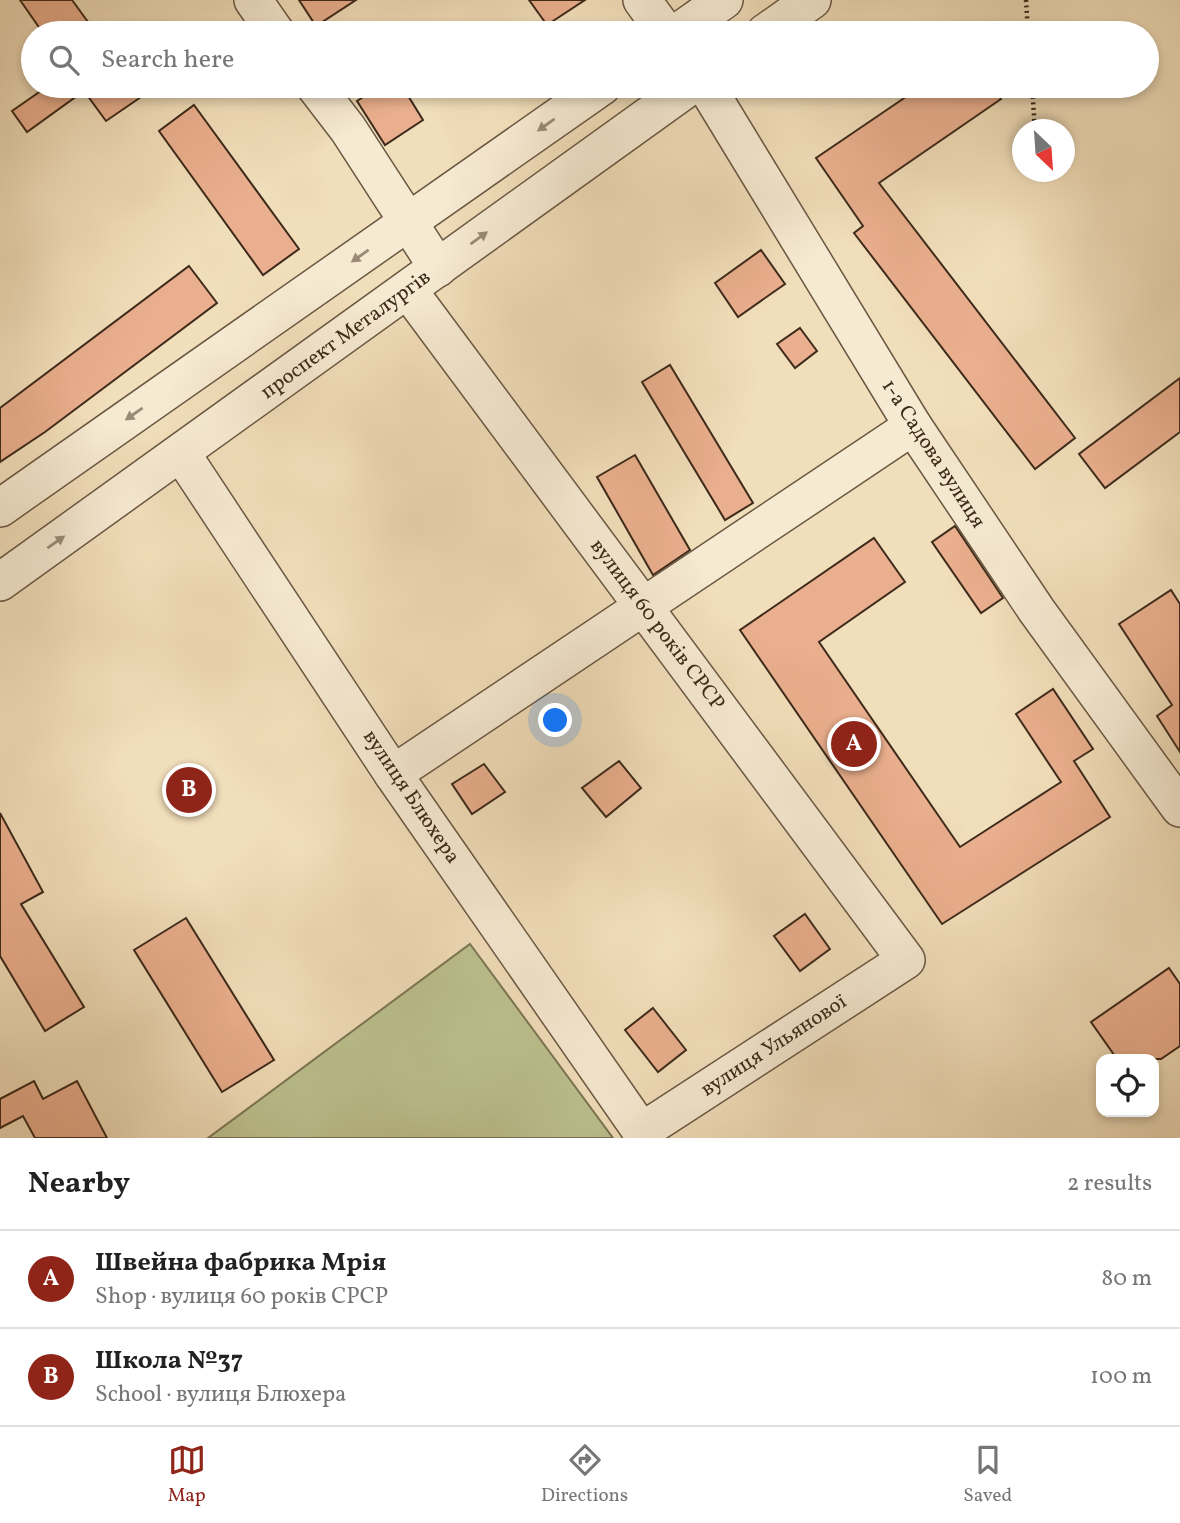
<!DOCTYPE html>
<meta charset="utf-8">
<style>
:root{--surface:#fff;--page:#f2f2f2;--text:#222;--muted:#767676;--line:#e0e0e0;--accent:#8f2418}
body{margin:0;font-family:Vollkorn,serif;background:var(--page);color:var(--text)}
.controls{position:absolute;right:21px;bottom:21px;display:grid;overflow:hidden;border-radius:14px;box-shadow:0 4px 10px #0003}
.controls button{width:63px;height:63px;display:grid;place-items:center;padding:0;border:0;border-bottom:2px solid var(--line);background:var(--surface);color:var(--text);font:35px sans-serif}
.compass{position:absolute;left:1012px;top:119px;width:63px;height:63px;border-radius:50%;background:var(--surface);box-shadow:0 4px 10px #0003;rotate:155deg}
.you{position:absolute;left:556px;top:721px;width:24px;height:24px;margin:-18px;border:5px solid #fff;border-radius:50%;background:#1a73e8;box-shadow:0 0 0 10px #1a73e833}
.badge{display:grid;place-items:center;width:46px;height:46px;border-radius:50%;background:var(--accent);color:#fff;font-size:23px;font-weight:700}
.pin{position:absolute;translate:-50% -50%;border:4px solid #fff;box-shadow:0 2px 7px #0006}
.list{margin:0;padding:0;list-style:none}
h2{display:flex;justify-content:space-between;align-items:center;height:91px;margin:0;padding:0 28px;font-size:30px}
h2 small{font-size:23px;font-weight:400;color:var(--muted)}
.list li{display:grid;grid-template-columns:46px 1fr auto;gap:21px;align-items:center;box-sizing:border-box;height:98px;padding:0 28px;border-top:2px solid var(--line)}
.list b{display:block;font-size:26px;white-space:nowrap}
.list p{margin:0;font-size:23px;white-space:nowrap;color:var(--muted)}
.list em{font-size:23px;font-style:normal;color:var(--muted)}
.icon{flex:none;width:38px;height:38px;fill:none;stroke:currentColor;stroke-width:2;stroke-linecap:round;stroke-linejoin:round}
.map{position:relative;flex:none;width:1180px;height:1138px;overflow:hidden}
.search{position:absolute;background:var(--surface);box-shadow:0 4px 10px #0003;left:21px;right:21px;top:21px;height:77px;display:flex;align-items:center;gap:18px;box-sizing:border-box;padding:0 24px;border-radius:38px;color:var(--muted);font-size:26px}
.sheet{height:287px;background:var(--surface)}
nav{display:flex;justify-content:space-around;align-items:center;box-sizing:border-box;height:98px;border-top:2px solid var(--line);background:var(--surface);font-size:19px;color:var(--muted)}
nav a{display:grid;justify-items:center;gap:4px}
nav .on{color:var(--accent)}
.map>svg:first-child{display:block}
.green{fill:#bcc18f;stroke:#7c7654;stroke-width:2}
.building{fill:#eaaf8e;stroke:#3d2a1a;stroke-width:2}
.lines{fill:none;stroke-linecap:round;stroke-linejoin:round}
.minor-casing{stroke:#6a5742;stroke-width:40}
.path{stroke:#3d2a1a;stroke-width:4.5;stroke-dasharray:2 3.5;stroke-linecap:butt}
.minor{stroke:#f6ead2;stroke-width:37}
.oneway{fill:#9a8a76}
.labels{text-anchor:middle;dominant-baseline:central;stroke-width:5;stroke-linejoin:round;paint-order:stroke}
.street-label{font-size:21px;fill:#3d2a1a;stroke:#f6ead2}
</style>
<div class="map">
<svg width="1180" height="1138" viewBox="0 0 1180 1138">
<rect width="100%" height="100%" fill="#f1deba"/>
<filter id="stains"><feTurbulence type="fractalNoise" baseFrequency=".00286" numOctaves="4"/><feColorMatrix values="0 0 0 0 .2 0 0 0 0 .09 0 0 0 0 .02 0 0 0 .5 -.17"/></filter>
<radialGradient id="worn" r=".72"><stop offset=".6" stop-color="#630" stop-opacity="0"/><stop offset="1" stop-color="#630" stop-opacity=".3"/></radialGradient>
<polygon class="green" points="470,944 613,1138 208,1138"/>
<g class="building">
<polygon points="20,0 72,0 96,33 43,33"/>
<polygon points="299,0 356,0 316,26"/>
<polygon points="529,0 585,0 547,25"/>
<polygon points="48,86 157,86 106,121 84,91 27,132 12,111"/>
<polygon points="380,86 402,86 423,120 385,145 357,101"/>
<polygon points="922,86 992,86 1001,99 879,183 1075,438 1035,469 854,233 863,226 816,158"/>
<polygon points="194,105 299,249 263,275 159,131"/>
<polygon points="761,250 785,284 738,317 715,283"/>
<polygon points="189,266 217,303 45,432 0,462 0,408"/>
<polygon points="800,328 817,351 795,368 777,344"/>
<polygon points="670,365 753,503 725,520 642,382"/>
<polygon points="1180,378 1180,432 1105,488 1079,454"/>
<polygon points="635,455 690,550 653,575 597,477"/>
<polygon points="955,526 1003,598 981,613 932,542"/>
<polygon points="874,538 905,582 819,642 960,847 1061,782 1016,714 1053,689 1093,749 1074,761 1110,817 942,924 740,630"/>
<polygon points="1171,590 1180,604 1180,752 1157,716 1172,705 1119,624"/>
<polygon points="619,761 641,788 606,817 582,788"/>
<polygon points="484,764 505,792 472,814 452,784"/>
<polygon points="0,813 43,892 21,904 84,1007 45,1031 0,956"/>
<polygon points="805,914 830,949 800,971 774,936"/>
<polygon points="186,918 274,1060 222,1092 134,950"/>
<polygon points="1169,968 1180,984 1180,1046 1161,1059 1117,1059 1091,1022"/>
<polygon points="653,1008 686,1050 658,1072 625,1030"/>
<polygon points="34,1081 43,1099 77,1081 107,1138 35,1138 23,1116 0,1128 0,1099"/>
</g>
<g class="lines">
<defs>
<g id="minor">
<polyline points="253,0 276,33"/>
<polyline points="642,0 666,33"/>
<polyline points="677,33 724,0"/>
<polyline points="765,33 812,0"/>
<polyline points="315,86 348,129 438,268"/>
<polyline points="706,86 913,426 1037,611 1180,808"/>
<polyline points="408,290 906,960 641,1132"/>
<polyline points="181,453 393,774 646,1138"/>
<polyline points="0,508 602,86"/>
<polyline points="0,582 690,86"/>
<polyline points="393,774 913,426"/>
</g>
</defs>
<use href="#minor" class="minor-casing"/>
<g class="path">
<polyline points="1026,0 1028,33"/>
<polyline points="1032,86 1035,130"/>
</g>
<use href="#minor" class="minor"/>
</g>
<defs><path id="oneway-solid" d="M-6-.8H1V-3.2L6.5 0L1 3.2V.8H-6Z" transform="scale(1.75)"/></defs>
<g class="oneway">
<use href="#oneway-solid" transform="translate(546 125) rotate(145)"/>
<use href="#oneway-solid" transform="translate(479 238) rotate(-36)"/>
<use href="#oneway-solid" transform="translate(360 256) rotate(145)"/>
<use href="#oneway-solid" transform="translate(134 414) rotate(145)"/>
<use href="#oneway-solid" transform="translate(56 542) rotate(-35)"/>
</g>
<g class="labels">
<g class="street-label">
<text transform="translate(346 335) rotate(-36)">проспект Металургів</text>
<text transform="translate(933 454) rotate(57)">1-а Садова вулиця</text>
<text transform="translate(657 625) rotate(53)">вулиця 60 років СРСР</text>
<text transform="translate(411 797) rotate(56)">вулиця Блюхера</text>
<text transform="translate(774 1046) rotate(-33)">вулиця Ульянової</text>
</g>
</g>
<rect width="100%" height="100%" filter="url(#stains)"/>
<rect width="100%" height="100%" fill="url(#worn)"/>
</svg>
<div class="controls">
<button><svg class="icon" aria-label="locate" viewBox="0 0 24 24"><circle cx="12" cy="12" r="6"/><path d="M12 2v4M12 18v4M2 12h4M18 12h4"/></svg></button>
</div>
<svg class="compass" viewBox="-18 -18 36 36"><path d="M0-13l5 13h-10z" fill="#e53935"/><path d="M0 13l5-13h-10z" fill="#767676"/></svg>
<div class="you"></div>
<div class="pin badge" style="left:854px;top:744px">A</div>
<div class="pin badge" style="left:189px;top:790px">B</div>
<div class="search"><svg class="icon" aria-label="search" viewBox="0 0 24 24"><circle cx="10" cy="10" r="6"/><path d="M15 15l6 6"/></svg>Search here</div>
</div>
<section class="sheet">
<h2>Nearby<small>2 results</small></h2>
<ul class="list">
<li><span class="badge">A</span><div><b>Швейна фабрика Мрія</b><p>Shop · вулиця 60 років СРСР</p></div><em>80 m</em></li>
<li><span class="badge">B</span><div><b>Школа №37</b><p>School · вулиця Блюхера</p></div><em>100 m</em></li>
</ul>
</section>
<nav>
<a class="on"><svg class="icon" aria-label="map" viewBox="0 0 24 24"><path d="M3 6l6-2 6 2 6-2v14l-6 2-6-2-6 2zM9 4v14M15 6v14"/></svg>Map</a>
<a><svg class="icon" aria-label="directions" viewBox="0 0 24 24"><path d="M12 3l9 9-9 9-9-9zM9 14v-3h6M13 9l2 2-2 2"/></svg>Directions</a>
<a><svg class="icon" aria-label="saved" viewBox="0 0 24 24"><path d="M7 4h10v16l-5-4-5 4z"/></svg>Saved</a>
</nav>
